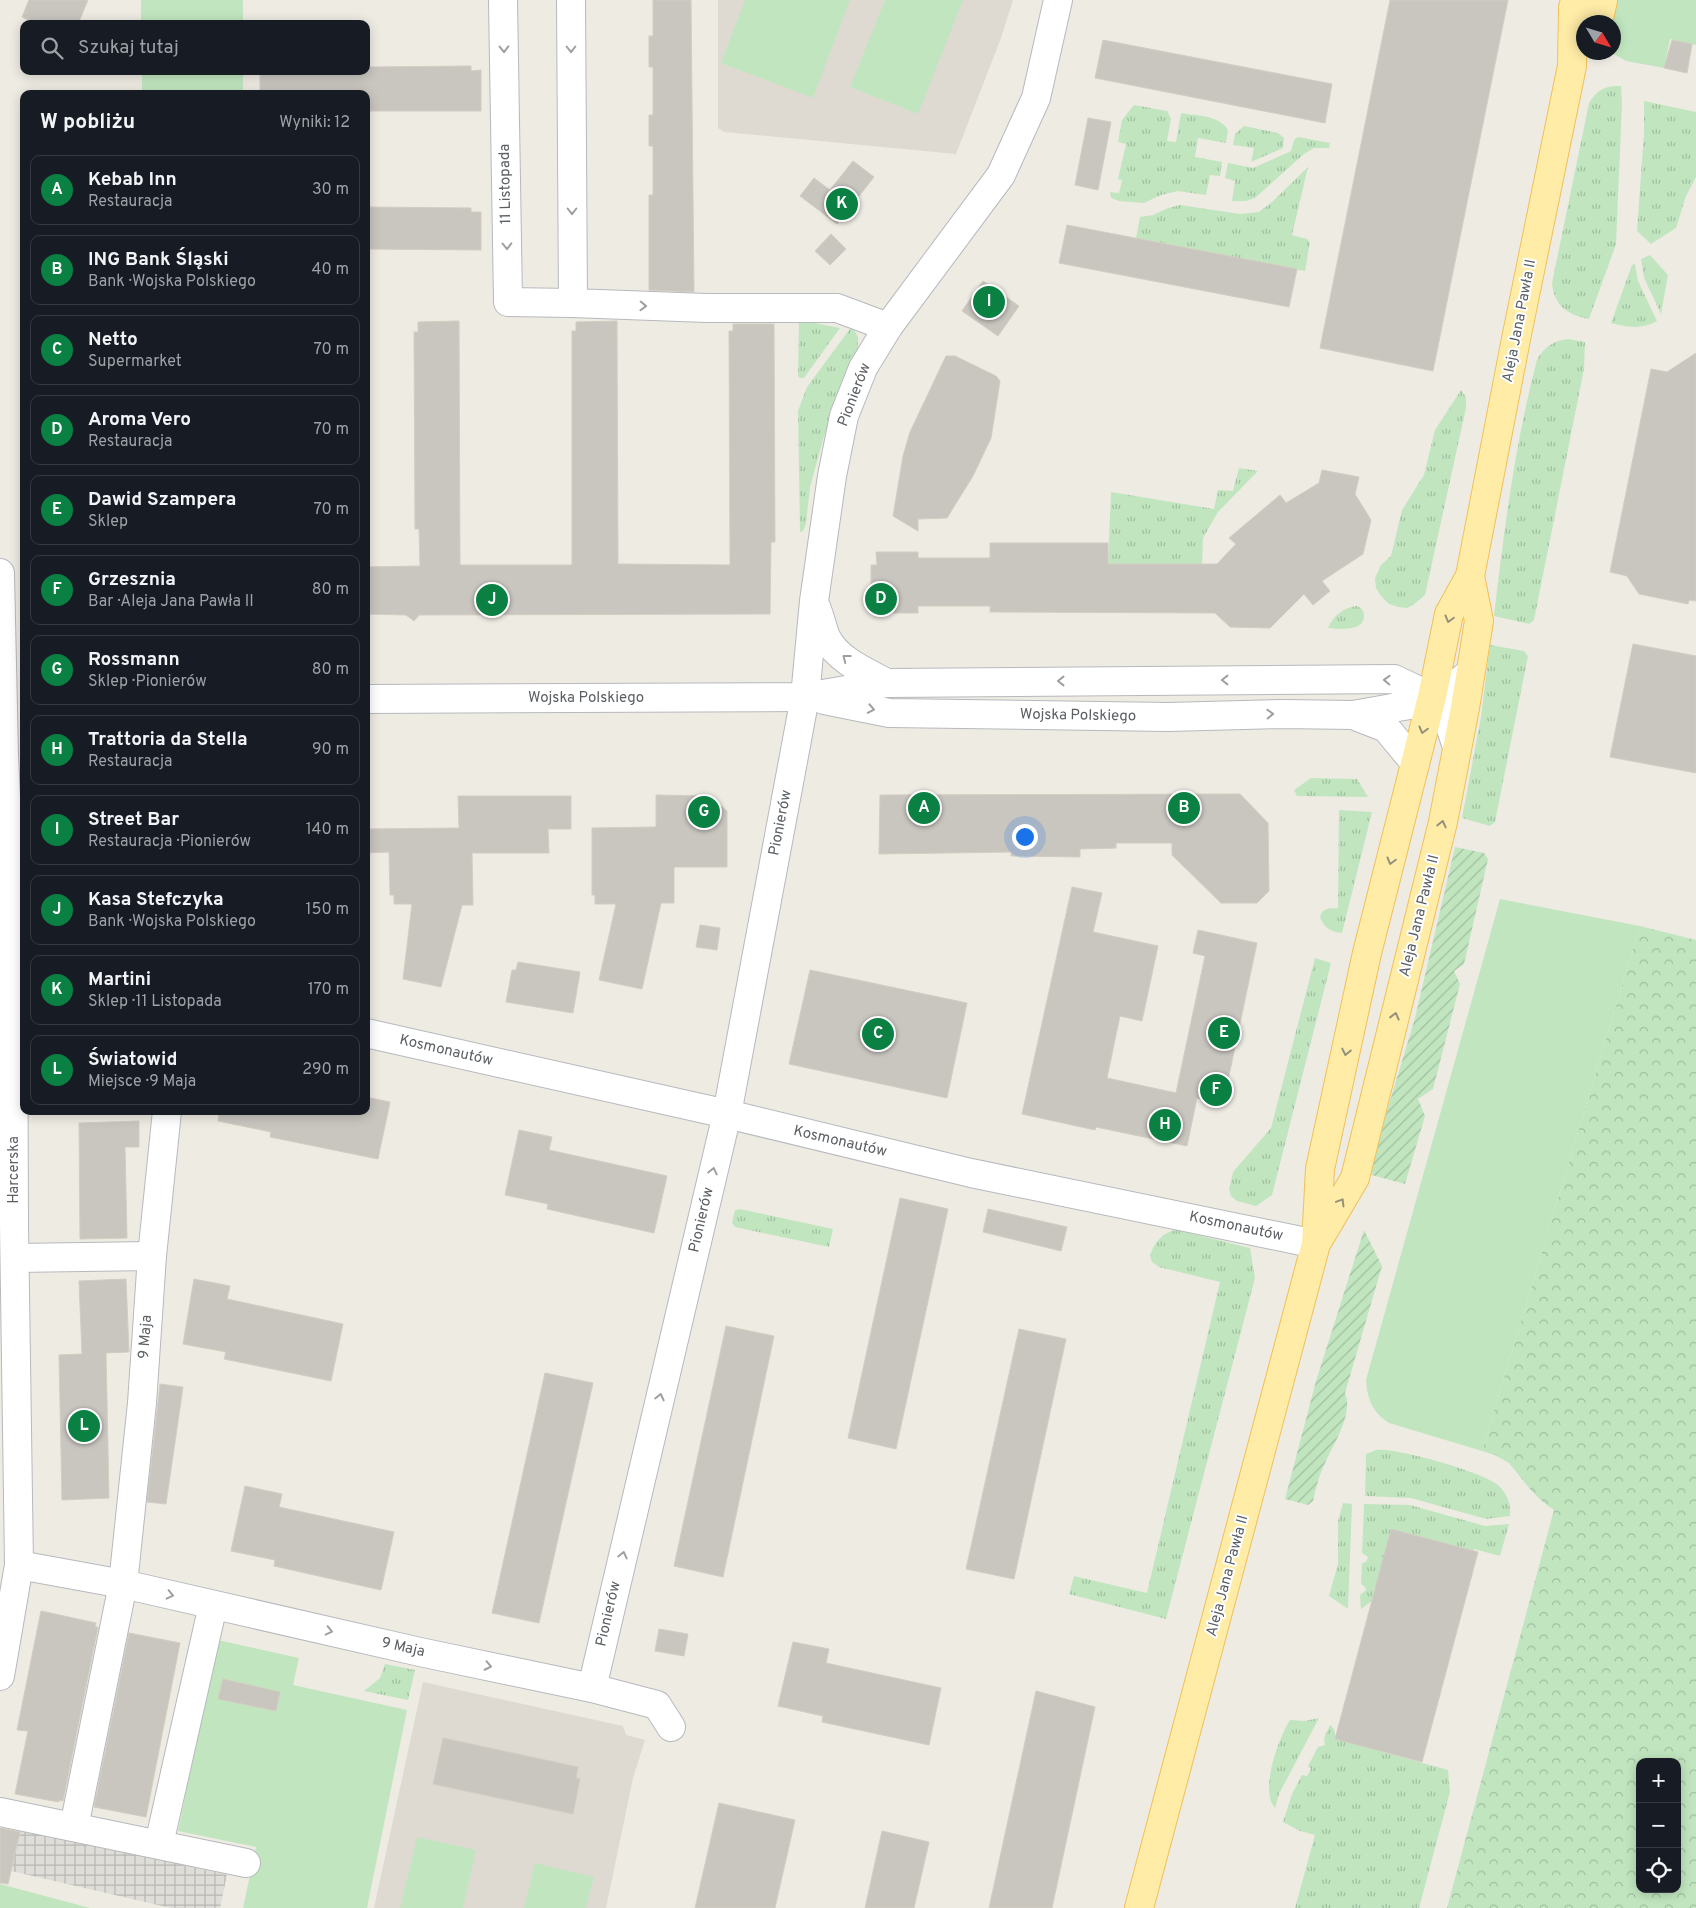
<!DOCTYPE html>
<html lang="pl">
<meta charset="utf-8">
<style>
:root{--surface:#171b24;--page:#20242c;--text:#f1f3f6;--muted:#9ea1a6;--line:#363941;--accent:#0b8043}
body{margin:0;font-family:Overpass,sans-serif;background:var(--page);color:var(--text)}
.controls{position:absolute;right:15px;bottom:15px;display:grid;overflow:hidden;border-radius:10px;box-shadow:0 2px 12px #0003}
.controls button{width:45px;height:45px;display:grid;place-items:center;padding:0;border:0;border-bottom:1px solid var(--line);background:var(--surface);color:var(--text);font:25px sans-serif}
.compass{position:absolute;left:1576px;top:15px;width:45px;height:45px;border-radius:50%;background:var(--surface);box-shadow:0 2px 12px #0003;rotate:128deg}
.you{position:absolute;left:1024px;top:836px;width:18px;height:18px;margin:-12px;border:4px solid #fff;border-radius:50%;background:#1a73e8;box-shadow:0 0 0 8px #1a73e833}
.badge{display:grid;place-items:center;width:32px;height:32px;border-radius:50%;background:var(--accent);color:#fff;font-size:16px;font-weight:700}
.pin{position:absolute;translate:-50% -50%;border:2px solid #fff;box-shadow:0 1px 5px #0006}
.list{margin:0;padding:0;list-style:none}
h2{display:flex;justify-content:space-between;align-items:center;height:65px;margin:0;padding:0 20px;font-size:21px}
h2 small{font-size:16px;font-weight:400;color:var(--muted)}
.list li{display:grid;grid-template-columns:32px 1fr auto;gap:15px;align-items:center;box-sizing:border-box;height:70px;margin:0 10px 10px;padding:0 10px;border:1px solid var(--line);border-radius:10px}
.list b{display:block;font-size:19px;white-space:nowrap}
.list p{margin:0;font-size:16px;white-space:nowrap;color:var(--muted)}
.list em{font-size:16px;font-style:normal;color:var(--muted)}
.icon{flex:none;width:28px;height:28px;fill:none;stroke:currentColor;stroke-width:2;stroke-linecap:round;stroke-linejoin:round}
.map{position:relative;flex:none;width:1696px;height:1908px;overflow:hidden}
.search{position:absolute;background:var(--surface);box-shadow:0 2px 12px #0003;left:20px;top:20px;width:350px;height:55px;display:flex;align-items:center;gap:12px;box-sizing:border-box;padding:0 18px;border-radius:10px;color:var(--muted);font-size:19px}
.panel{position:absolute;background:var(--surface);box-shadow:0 2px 12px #0003;left:20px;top:90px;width:350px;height:1025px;border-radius:10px}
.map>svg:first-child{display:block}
.industrial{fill:url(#industrial-grid)}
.education{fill:#dedad1}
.grass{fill:url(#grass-tufts)}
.forest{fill:url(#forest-crowns);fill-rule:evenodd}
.park{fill:#c1e6bf}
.garden{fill:url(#garden-furrows)}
.building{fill:#c9c6c0;stroke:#d3cdc1}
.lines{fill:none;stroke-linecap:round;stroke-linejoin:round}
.minor-casing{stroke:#b6b9bd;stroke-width:30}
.major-casing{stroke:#f2bf58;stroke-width:30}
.minor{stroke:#fff;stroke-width:28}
.major{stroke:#ffeca7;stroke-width:28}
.oneway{stroke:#9da0a2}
.oneway2{stroke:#94917b}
.labels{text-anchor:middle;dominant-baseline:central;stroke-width:4;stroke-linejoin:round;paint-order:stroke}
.street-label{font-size:15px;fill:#5b6064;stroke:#fff}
</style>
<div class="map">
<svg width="1696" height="1908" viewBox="0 0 1696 1908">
<defs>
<pattern id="industrial-grid" width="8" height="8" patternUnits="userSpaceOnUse" patternTransform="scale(1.25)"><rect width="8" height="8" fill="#dfddd8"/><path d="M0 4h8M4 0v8" fill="none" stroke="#b8b7b3"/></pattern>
<pattern id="grass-tufts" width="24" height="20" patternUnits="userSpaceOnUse" patternTransform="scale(1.25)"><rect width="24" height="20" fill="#c1e6bf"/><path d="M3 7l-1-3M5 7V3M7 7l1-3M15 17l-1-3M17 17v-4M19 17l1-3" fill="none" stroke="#a0be9f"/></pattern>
<pattern id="forest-crowns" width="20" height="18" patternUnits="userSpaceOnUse" patternTransform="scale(1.25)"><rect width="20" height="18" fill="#c1e6bf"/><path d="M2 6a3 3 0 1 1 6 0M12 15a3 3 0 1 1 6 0" fill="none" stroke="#a0be9f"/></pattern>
<pattern id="garden-furrows" width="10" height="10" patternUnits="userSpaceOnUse" patternTransform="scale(1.25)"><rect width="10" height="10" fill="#c1e6bf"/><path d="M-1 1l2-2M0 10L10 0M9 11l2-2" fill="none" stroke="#a0be9f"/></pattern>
</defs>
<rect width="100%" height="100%" fill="#eeebe3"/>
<polygon class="industrial" points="21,1828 227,1875 220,1908 171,1908 11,1871"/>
<g class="education">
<polygon points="718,0 1013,0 1001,38 956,154 724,132 718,128"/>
<polygon points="423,1682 623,1726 626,1735 645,1740 633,1778 606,1908 374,1908"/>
</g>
<g class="grass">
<path d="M1621 86 1622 104 1616 244 1589 319C1568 315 1554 306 1552 283L1589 103C1596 90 1606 85 1621 86Z"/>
<polygon points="1644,101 1696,112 1696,177 1686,196 1676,228 1651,244 1637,231 1644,132"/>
<path d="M1134 105 1167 111 1171 119 1167 141 1176 142 1181 113C1197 116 1219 115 1228 130L1226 143 1198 138 1195 157 1222 162 1220 176 1210 175 1206 195 1178 191 1161 195 1144 203 1119 201 1111 198 1110 192 1119 193 1122 180 1118 179 1126 144 1118 142 1122 120Z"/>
<polygon points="1244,126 1278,133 1284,138 1283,148 1251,162 1254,148 1233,145 1235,134"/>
<polygon points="1298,137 1330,143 1329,148 1314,148 1304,154 1255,198 1246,201 1232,201 1235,181 1225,178 1228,163 1253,168 1291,151 1294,140"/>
<polygon points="1308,167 1292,235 1307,239 1310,242 1305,271 1136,238 1140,217 1153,215 1168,208 1180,205 1240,214 1259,212 1272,202"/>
<polygon points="1650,255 1668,275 1661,314 1644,278 1641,259"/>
<path d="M1635 264 1638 281 1657 321C1642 330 1626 327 1611 323L1632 265Z"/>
<polygon points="799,320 840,328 804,378 800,378 798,376"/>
<polygon points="852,326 858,337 858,353 824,436 810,487 806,524 803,531 800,532 798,411 807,387"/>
<path d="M1568 339 1585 342 1584 369 1534 620 1529 624 1494 616C1504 530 1515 443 1537 360 1543 348 1554 340 1568 339Z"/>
<polygon points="1461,390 1466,397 1466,408 1425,595 1413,605 1407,608 1398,607 1389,604 1381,596 1376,588 1375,578 1381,565 1391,556 1402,510 1424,475 1435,430"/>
<polygon points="1239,468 1258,471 1218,512 1203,538 1202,564 1108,564 1111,492 1214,509 1218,490 1233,491"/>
<path d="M1357 606C1361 608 1364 610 1364 616 1364 632 1339 629 1328 628 1333 616 1344 607 1357 606Z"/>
<polygon points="1490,645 1524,651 1528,656 1495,822 1490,826 1462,818 1481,717"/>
<polygon points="1311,778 1357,779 1368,797 1297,796 1294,790"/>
<path d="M1339 810 1372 812 1342 933C1331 932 1323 927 1320 917 1323 907 1329 909 1338 908Z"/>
<polygon points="1315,958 1331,963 1272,1195 1256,1206 1237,1201 1231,1196 1229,1189 1233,1172 1271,1128"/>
<polygon points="740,1209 833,1229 829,1247 735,1227 732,1223 735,1210"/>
<path d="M1177 1230 1250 1248 1255 1278 1166 1619 1069 1594 1074 1576 1147 1593 1220 1282 1159 1267 1152 1262 1150 1255C1155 1242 1162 1232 1177 1230Z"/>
<path d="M1376 1450C1395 1447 1483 1472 1498 1485 1507 1493 1511 1504 1510 1516L1486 1519 1411 1498 1365 1496 1366 1454Z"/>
<polygon points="1343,1503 1352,1504 1348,1609 1329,1596 1338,1564 1338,1521"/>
<polygon points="1364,1504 1410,1505 1485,1526 1509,1524 1500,1556 1474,1549 1473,1551 1391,1529 1372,1601 1361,1609 1360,1595 1366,1590 1365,1587 1361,1584 1362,1563 1366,1562 1368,1557 1362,1553"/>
<polygon points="385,1664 415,1670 408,1700 364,1691 380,1678"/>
<path d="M1319 1718 1279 1794 1275 1808C1259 1791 1279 1737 1290 1720L1305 1721Z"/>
<polygon points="1330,1725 1334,1729 1336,1739 1448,1770 1450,1792 1419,1908 1295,1908 1315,1835 1300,1831 1283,1822 1292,1794 1302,1775 1307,1776 1311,1769 1308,1766 1318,1747 1325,1745 1324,1738"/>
</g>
<path class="forest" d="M1640 926 1696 940V1908H1447L1554 1510 1543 1502 1530 1489 1509 1463 1495 1455 1482 1451ZM1640 1762H1677V1889H1640Z"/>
<g class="park">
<rect x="141" y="0" width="102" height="24"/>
<polygon points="745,0 850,0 813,98 721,63"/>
<polygon points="885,0 963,0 918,114 850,87"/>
<polygon points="1611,0 1696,0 1696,45 1670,39 1664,68 1626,61 1612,53 1614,22 1607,22"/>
<rect x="142" y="71" width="101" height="23"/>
<path d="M1500 899 1640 926 1482 1451 1389 1423C1373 1413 1367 1399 1366 1380Z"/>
<polygon points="218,1640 299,1658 293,1685 407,1710 367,1908 243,1908 256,1847 178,1831"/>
<polygon points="417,1837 476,1850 463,1908 400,1908"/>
<polygon points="535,1863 594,1877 586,1908 524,1908"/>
<polygon points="0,1884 90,1908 0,1908"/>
</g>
<g class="garden">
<polygon points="1455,847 1484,853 1488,859 1464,964 1454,971 1460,984 1433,1089 1418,1099 1425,1116 1405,1184 1368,1174 1415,1018"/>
<path d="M1364 1230 1382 1266 1345 1393C1354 1413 1333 1445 1325 1463 1319 1475 1316 1488 1313 1501L1308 1505 1285 1499 1316 1381Z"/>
</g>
<g class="building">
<polygon points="29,0 88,0 78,24 37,24 22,17"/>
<polygon points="653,0 691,0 694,292 649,290 649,195 653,195 653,146 649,146 649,115 653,115 653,67 649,67 649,36 653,36"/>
<polygon points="1390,0 1508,0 1433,371 1320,348"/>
<polygon points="1103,40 1332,84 1325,123 1095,78"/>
<polygon points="1672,40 1692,44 1687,73 1664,68"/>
<polygon points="471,66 471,71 481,70 481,111 366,111 366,94 260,94 260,72 366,71 366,67"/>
<polygon points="1088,118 1111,122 1098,190 1075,185"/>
<polygon points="853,161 874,177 837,224 800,196 814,178 830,190"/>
<polygon points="366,207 471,208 471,212 481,212 481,250 366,249"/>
<polygon points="1067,225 1297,269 1289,307 1059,263"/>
<polygon points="831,234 846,249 830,265 815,251"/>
<polygon points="983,281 1019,306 998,336 962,311"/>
<polygon points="459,321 460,565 572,565 572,331 576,331 576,322 617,321 618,564 730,565 729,331 733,331 733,324 774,324 775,542 771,542 770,614 419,615 414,621 406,615 366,614 366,567 420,566 419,529 415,529 414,332 418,332 418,322"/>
<polygon points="1696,353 1696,601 1689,600 1688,604 1639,594 1627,576 1610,572 1651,369 1667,372"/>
<polygon points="946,356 955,356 996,376 1000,381 991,438 973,476 947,518 918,519 918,531 893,516 903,456 910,432"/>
<polygon points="1322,470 1359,477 1355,494 1371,520 1363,554 1322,581 1330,591 1313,605 1304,594 1270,628 1230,627 1215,613 990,612 990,606 918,606 918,613 871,613 871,565 877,565 876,552 918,552 918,558 990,558 990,543 1108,543 1108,564 1217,564 1236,544 1229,538 1280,495 1286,503 1319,483"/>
<polygon points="1633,644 1696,656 1696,773 1610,757"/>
<polygon points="1240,794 1268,823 1269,891 1257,903 1221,903 1172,855 1172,843 1116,843 1116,848 1080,849 1080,857 1011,856 1011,852 879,854 880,795"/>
<polygon points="656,795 710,796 727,811 727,867 674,867 674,903 661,903 642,989 599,980 616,904 595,904 595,895 592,895 592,828 656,827"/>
<polygon points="458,796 571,796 571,829 548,829 549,853 472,853 473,905 462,905 441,987 403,979 412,904 394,904 394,895 390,895 389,852 366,853 366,829 459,828"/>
<polygon points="1072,887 1102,893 1093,932 1158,946 1142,1021 1120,1016 1107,1078 1176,1093 1205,956 1193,953 1198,930 1257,943 1223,1104 1197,1098 1187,1146 1096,1127 1095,1130 1022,1114"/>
<polygon points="700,925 720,928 717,950 696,947"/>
<polygon points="518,962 580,972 573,1013 506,1002 512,970 516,970"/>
<polygon points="810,970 967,1003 947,1098 789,1064"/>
<polygon points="366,1097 390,1102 378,1159 270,1137 271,1132 218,1121 219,1111 366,1111"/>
<polygon points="139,1121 139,1147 125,1147 127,1238 80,1239 79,1123"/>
<polygon points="519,1130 552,1137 549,1150 667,1176 654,1233 547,1209 548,1204 505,1195"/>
<polygon points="900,1198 948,1209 896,1449 848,1438"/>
<polygon points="988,1209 1067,1227 1061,1251 983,1232"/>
<polygon points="126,1279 129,1352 106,1353 109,1498 62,1500 59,1355 82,1354 79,1281"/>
<polygon points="194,1279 230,1286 227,1299 343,1324 331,1381 224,1359 226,1352 183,1344"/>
<polygon points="726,1326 774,1336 723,1577 674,1566"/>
<polygon points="1019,1329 1066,1339 1014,1579 966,1569"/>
<polygon points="545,1373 593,1383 539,1623 492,1613"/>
<polygon points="160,1384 183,1387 166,1504 147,1502"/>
<polygon points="245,1486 282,1494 279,1507 394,1532 381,1590 274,1566 275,1560 231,1551"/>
<polygon points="1391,1529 1478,1552 1422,1762 1335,1739"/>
<polygon points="41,1611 96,1623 95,1627 98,1627 63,1801 59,1800 59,1802 15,1794 28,1731 17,1730"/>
<polygon points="659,1629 688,1634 684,1656 655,1651"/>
<polygon points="129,1633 180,1643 146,1817 94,1807"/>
<polygon points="793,1642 829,1649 826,1663 941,1688 929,1745 822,1722 823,1716 778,1706"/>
<polygon points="223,1679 280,1692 276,1711 218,1699"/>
<polygon points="1036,1691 1095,1707 1052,1908 989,1908"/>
<polygon points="443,1738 578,1767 576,1778 580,1779 573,1814 433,1784"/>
<polygon points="719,1803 795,1820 775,1908 695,1908"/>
<polygon points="0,1828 20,1832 8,1884 0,1883"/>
<polygon points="882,1831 929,1842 914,1908 865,1908"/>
</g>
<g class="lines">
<defs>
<g id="minor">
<polyline points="503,0 508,302 573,303"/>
<polyline points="571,0 573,303 706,308 837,308 888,327"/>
<polyline points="0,573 4,754 13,951 14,1224 19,1565 0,1676"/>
<path d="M816 607C820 616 822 627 826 637 837 660 866 672 887 683"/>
<polyline points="366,699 805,697 887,683 1394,679 1432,697 1447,717 1457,747"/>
<polyline points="824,700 889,713 1168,717 1283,714 1353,715 1415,704 1455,685 1470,673"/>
<polyline points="1353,715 1386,728 1415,763"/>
<polyline points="366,1033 727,1114 971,1173 1316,1244"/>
<polyline points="152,1256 167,1111"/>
<polyline points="15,1258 152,1256 142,1403 123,1584 74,1827"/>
<polyline points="19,1565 123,1584 420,1652 592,1688 657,1705 671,1727"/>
<polyline points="592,1688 727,1114 805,697 814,601 832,476 844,416 863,368 888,327 1001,175 1036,98 1058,0"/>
<polyline points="0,1812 246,1863"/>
<polyline points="159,1844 213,1605"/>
</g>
<g id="major">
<polyline points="1595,22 1600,14 1603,0"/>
<polyline points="1319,1239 1355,1178 1443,822 1465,708 1479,621 1470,576"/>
<polyline points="1139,1908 1316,1244 1320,1169 1367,953 1432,697 1449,614 1470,576 1517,334 1572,66 1573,8 1575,0"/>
</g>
</defs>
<use href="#minor" class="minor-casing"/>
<use href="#major" class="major-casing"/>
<use href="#minor" class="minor"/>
<use href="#major" class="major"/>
</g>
<defs><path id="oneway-chevron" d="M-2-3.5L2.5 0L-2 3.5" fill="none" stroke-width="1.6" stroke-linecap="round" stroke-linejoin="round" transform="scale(1.25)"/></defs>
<g class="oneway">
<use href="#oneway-chevron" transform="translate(504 49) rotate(89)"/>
<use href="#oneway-chevron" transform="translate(571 49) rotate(90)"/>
<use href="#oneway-chevron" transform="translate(572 211) rotate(90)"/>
<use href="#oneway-chevron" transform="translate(507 246) rotate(89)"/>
<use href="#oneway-chevron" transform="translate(643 306) rotate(2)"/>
<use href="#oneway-chevron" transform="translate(846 658) rotate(-142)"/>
<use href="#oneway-chevron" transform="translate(1225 680) rotate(180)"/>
<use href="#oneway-chevron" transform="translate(1387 680) rotate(-178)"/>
<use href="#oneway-chevron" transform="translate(1061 681) rotate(180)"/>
<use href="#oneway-chevron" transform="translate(871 709) rotate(11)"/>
<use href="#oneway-chevron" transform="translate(1270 714) rotate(-2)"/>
<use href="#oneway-chevron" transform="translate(713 1171) rotate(-77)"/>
<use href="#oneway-chevron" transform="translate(660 1397) rotate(-77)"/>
<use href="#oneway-chevron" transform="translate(623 1555) rotate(-77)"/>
<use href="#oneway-chevron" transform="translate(170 1595) rotate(13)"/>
<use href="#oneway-chevron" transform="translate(329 1631) rotate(13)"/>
<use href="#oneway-chevron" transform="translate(488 1666) rotate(12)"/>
</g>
<g class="oneway2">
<use href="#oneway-chevron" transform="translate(1449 619) rotate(105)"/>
<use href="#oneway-chevron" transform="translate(1423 730) rotate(105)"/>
<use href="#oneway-chevron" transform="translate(1442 824) rotate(-77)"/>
<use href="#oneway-chevron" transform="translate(1391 861) rotate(105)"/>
<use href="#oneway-chevron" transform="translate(1395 1016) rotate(-76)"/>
<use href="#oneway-chevron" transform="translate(1346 1052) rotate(102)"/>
<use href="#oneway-chevron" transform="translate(1341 1202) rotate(-59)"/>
</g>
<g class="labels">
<g class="street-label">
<text transform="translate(506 184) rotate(-91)">11 Listopada</text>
<text transform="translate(1520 321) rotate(-79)">Aleja Jana Pawła II</text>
<text transform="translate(855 395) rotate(-69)">Pionierów</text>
<text x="586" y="698">Wojska Polskiego</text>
<text transform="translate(1078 716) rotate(1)">Wojska Polskiego</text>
<text transform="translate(781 823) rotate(-79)">Pionierów</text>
<text transform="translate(1420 916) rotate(-76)">Aleja Jana Pawła II</text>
<text transform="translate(446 1051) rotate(13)">Kosmonautów</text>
<text transform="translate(840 1142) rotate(13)">Kosmonautów</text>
<text transform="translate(14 1170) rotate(-90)">Harcerska</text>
<text transform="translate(702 1220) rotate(-77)">Pionierów</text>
<text transform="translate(1236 1227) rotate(12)">Kosmonautów</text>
<text transform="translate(146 1337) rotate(-86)">9 Maja</text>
<text transform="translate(1228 1576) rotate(-75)">Aleja Jana Pawła II</text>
<text transform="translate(609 1614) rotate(-77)">Pionierów</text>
<text transform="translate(403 1648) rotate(13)">9 Maja</text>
</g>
</g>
</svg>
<div class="controls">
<button>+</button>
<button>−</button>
<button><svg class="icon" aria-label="locate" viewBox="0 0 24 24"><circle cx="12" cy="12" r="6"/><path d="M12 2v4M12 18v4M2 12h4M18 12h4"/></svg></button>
</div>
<svg class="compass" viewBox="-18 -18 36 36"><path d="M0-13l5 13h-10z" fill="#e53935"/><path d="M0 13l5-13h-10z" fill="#9ea1a6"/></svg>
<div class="you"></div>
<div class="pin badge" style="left:924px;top:808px">A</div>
<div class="pin badge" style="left:1184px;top:808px">B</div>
<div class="pin badge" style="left:878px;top:1034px">C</div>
<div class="pin badge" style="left:881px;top:599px">D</div>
<div class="pin badge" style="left:1224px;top:1033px">E</div>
<div class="pin badge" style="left:1216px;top:1090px">F</div>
<div class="pin badge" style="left:704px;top:812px">G</div>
<div class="pin badge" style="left:1165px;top:1125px">H</div>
<div class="pin badge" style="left:989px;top:302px">I</div>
<div class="pin badge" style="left:492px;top:600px">J</div>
<div class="pin badge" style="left:842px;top:204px">K</div>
<div class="pin badge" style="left:84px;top:1426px">L</div>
<div class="search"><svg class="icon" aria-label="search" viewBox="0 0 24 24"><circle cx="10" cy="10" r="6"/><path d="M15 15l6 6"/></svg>Szukaj tutaj</div>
<section class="panel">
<h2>W pobliżu<small>Wyniki: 12</small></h2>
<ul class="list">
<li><span class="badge">A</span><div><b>Kebab Inn</b><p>Restauracja</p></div><em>30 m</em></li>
<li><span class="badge">B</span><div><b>ING Bank Śląski</b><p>Bank · Wojska Polskiego</p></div><em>40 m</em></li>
<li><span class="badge">C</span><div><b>Netto</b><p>Supermarket</p></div><em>70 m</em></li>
<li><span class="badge">D</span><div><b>Aroma Vero</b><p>Restauracja</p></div><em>70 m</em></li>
<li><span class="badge">E</span><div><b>Dawid Szampera</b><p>Sklep</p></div><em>70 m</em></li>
<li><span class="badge">F</span><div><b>Grzesznia</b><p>Bar · Aleja Jana Pawła II</p></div><em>80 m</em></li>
<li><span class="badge">G</span><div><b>Rossmann</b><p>Sklep · Pionierów</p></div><em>80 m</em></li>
<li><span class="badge">H</span><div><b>Trattoria da Stella</b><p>Restauracja</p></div><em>90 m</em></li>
<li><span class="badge">I</span><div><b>Street Bar</b><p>Restauracja · Pionierów</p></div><em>140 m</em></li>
<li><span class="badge">J</span><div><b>Kasa Stefczyka</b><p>Bank · Wojska Polskiego</p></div><em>150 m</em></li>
<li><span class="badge">K</span><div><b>Martini</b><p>Sklep · 11 Listopada</p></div><em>170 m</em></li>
<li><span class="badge">L</span><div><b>Światowid</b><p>Miejsce · 9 Maja</p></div><em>290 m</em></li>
</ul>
</section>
</div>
